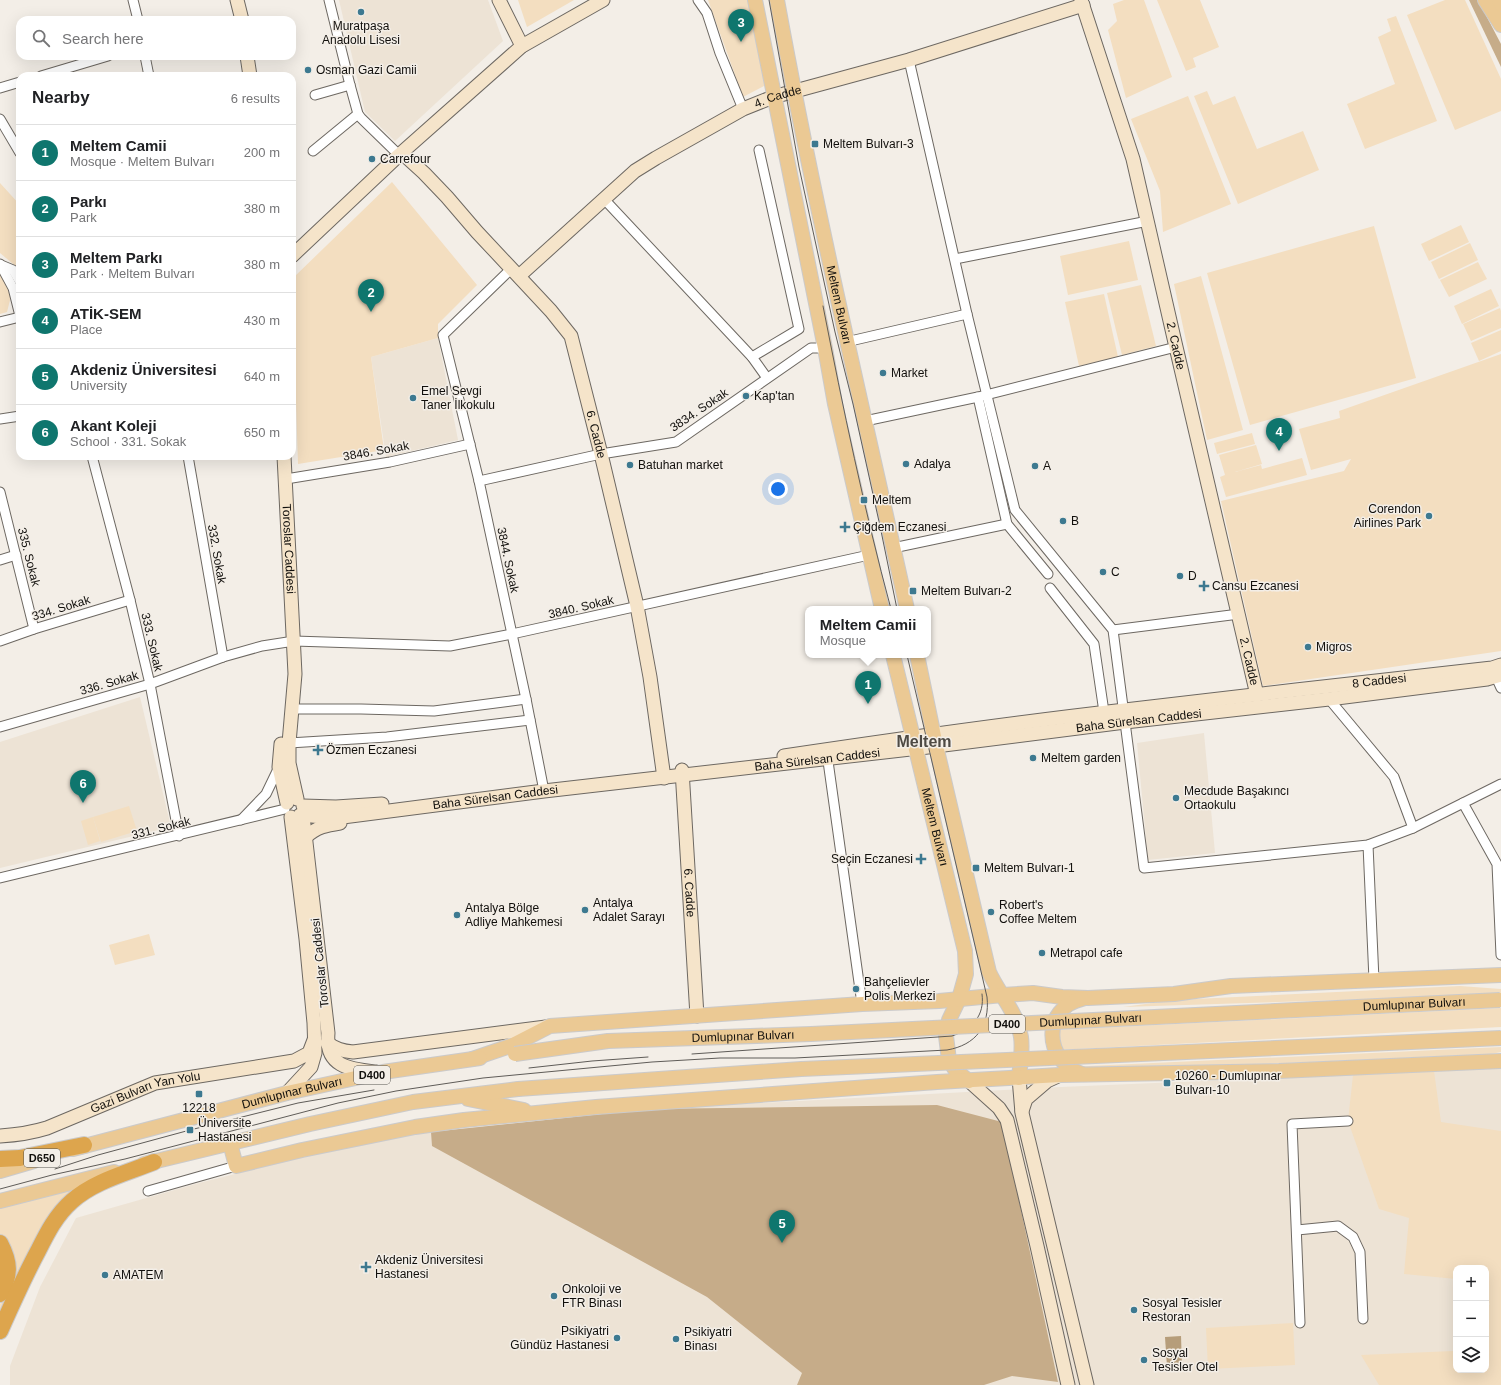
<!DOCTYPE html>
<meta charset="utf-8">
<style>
:root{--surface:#fff;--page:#f6f6f6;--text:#202124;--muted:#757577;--line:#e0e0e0;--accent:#0f766e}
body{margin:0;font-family:Arial,sans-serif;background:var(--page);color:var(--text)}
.controls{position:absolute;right:12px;bottom:12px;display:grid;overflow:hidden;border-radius:8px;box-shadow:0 4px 16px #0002}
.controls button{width:36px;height:36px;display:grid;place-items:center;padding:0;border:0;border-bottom:1px solid var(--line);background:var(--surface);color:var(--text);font:20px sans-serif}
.you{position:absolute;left:778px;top:489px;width:14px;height:14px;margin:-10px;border:3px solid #fff;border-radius:50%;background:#1a73e8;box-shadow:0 0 0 6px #1a73e833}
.badge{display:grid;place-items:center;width:26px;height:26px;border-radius:50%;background:var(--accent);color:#fff;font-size:13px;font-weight:700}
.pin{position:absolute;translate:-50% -33px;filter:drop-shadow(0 1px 2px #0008)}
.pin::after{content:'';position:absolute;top:21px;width:14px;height:12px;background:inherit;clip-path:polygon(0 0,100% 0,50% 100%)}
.popup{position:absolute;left:805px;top:606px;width:126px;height:52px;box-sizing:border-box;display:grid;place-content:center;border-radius:8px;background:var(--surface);filter:drop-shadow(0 1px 3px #0005);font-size:13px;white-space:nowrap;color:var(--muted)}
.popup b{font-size:15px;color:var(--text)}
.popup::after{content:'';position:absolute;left:50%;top:100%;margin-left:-8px;border:8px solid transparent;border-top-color:var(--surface)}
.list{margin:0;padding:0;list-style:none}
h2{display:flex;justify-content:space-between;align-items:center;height:52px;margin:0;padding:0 16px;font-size:17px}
h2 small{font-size:13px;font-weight:400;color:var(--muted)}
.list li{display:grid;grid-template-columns:26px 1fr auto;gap:12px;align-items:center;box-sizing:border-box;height:56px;padding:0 16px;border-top:1px solid var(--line)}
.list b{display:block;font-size:15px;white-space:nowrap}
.list p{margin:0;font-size:13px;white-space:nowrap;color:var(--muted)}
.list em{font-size:13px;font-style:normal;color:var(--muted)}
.icon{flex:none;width:22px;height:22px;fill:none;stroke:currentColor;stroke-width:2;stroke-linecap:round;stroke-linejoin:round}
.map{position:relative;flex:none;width:1501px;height:1385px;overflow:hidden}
.search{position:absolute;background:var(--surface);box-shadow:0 4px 16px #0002;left:16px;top:16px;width:280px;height:44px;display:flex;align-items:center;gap:10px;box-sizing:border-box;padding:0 14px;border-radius:12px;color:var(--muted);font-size:15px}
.panel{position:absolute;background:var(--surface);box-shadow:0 4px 16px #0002;left:16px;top:72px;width:280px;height:388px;border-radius:12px}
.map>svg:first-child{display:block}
.built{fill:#ede3d5;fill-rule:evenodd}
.green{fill:#f3dec0}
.forest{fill:#c6ac89}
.water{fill:#b69d7a}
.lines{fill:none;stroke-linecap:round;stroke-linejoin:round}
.street-casing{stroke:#6d6862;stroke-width:11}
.secondary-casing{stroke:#6d6862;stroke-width:15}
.primary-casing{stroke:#cbcaca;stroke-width:16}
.highway-casing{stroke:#cbcaca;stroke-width:18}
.street{stroke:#fff;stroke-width:9}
.secondary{stroke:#f5e4ca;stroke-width:13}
.primary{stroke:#ebc994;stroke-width:14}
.highway{stroke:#dda54d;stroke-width:16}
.tram{stroke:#5f5c58;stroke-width:1}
.primary-bridge-casing{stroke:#cbcaca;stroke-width:16;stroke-linecap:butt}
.primary-bridge{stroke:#ebc994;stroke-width:14}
.poi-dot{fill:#3d7990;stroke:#f3eee7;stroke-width:1.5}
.labels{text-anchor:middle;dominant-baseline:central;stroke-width:3;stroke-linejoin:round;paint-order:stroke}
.shield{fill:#f3eee7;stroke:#55524e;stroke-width:1}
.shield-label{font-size:11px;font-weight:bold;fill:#110f0c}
.poi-label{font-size:12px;fill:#110f0c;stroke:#f3eee7;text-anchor:start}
.street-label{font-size:12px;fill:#110f0c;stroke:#f3eee7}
.district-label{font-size:16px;font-weight:bold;fill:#4e4a44;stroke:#f3eee7}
</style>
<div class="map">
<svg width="1501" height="1385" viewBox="0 0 1501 1385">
<rect width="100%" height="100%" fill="#f3eee7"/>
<g class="built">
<polygon points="339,0 488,0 503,41 395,141 365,112"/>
<polygon points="438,338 458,440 386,457 371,357"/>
<polygon points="140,697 171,827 0,868 0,742"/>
<polygon points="1204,733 1215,853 1148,860 1137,743"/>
<path d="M1501 1068V1385H10V1366L40 1287 76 1218 199 1183 398 1133 431 1132 649 1109 1061 1087ZM1456 1268H1486V1370H1456Z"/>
</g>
<g class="green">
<polygon points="518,0 574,0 527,27"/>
<polygon points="708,0 748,0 768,84 743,97"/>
<polygon points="1124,0 1144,0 1172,77 1126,98 1108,30 1117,21 1113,4"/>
<polygon points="1157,0 1200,0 1219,47 1193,58 1196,67 1186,71"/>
<polygon points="1445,0 1465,0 1501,79 1501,111 1455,130 1407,15"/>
<polygon points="1396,16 1437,121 1365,149 1347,104 1395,84 1378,37 1391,31 1387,19"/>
<polygon points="1207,91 1213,105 1235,96 1257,149 1303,131 1319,170 1238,204 1194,96"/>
<polygon points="1188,96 1231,204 1163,232 1160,191 1131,119"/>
<polygon points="392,182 477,285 438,324 438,338 371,357 384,450 298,464 292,279"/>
<polygon points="0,183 20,205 20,272 18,268 0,253"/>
<polygon points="1461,225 1469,242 1429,261 1421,244"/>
<polygon points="1374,226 1416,378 1250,425 1207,273"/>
<polygon points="1129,241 1138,280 1068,295 1060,256"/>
<polygon points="1470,243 1478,260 1439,279 1431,262"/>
<polygon points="1478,262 1487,279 1449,297 1440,280"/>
<polygon points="0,275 3,278 11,296 7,312 0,314"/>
<polygon points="1201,276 1243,430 1207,440 1174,284"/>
<polygon points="1141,285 1156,346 1122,355 1107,293"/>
<polygon points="1491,289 1499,306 1462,324 1454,306"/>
<polygon points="1104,294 1118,357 1079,366 1065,302"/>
<polygon points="1500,308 1501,311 1501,328 1471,341 1463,324"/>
<polygon points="1501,330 1501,351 1479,361 1471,343"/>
<polygon points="1501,354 1501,651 1263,686 1221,501 1344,471 1351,459 1311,470 1299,429 1340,418 1339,411"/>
<polygon points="1252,433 1255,444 1217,454 1214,443"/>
<polygon points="1256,445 1262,464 1235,472 1261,465 1262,469 1302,458 1307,475 1226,497 1220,477 1225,475 1219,455"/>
<polygon points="129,806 137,831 101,842 93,817"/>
<polygon points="93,817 100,841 88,845 81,821"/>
<polygon points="149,934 155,955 115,965 109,945"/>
<polygon points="1460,986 1501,989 1501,995 1123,1007 1175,1000"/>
<polygon points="1501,1008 1501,1027 1058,1050 1056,1030"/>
<polygon points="1501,1047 1501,1052 1491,1054 1042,1074 1045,1068"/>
<polygon points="1434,1071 1441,1122 1501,1131 1501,1385 1379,1385 1361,1355 1453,1351 1456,1347 1456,1370 1486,1370 1486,1309 1490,1304 1486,1300 1486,1268 1456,1268 1456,1279 1404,1274 1409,1218 1379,1209 1348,1121 1353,1075"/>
<polygon points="82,1186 0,1314 0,1304 9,1290 0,1237 0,1207"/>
<polygon points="1293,1323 1295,1365 1208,1369 1206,1328"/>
</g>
<g class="forest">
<polygon points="1469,0 1478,0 1501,44 1501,67"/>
<polygon points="937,1105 1002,1122 1058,1382 1012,1376 984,1385 797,1385 802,1373 707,1297 432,1146 431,1132 649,1109"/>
</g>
<polygon class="water" points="1181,1336 1182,1366 1167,1367 1165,1337"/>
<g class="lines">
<defs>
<g id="street">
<polyline points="133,0 138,20"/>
<polyline points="329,0 350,85 358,114 361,118 399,155"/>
<polyline points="698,0 707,13 720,53 743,109"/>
<polyline points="145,56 149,76"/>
<polyline points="909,60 967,314 1015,510 1113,630 1144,868 1368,845 1413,828 1501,784"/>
<polyline points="41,76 108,56"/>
<polyline points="0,88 20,82"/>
<polyline points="315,95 350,85"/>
<polyline points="0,119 20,153"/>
<polyline points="313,151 358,114"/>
<polyline points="604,199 752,357 767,378"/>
<polyline points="955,259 1148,221"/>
<polyline points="0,264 13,288 20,316"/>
<polyline points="1,265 13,270 20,282"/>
<polyline points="511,269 443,335 479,481 526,699 544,791"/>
<polyline points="0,322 20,317"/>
<polyline points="846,342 967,314"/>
<polyline points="752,357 799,329 759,150"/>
<polyline points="978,397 1007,524 1048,574"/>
<polyline points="0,419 20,416"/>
<polyline points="865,421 978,397 1176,347"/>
<polyline points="92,456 130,600 150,684 179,836"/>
<polyline points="188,456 223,657"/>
<polyline points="286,479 390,462 470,444"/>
<polyline points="479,481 601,454 676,442 811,348 825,348"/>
<polyline points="0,492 34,629"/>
<polyline points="893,548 1007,524"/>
<polyline points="0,560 16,555"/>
<polyline points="1050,588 1094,644 1104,712"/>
<polyline points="1113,630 1239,614"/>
<polyline points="0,641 34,629 130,600"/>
<polyline points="1496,677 1501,688"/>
<polyline points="1329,699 1394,777 1413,828"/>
<polyline points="291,709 361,709 434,711 526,699"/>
<polyline points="0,727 150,684 223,657 262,646 294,641 450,646 512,634 869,555"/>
<polyline points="289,743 387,737 530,720"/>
<polyline points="827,754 862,1004"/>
<polyline points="1463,803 1497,864 1501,955"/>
<polyline points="241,820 266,794 279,767"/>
<polyline points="1368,845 1374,980"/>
<polyline points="0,878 285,809"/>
<polyline points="148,1191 236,1166"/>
<polyline points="1297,1230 1338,1226 1353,1237 1360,1252 1363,1319"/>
<polyline points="1300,1323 1292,1124 1348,1121"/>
</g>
<g id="secondary">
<polyline points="237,0 242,20"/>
<polyline points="499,0 522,46"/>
<path id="s1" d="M1081 0 1133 159 1176 347 1257 695"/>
<polyline points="247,56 250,76"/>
<path id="s2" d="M402 153 424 173 447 197 477 232 551 311 571 336 601 454 637 606 650 677 664 778"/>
<polyline points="292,256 399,155 522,46 603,0"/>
<path id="s3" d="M519 276 635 171 656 158 743 109 773 97 909 60 1083 5"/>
<path id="s4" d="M284 456 295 674 289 743V763L297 799"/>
<polyline points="281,744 279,767 287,803"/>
<path id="s5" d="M784 756C898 739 1011 723 1125 710 1247 695 1370 682 1492 668L1501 665"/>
<path id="s6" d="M682 770 697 1016"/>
<polyline points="303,806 336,807 382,804"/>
<path d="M306 837C316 827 327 825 340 823"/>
<path d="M327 1043C336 1049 342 1051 353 1052L546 1027"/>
<path id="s7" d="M376 1072C349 1069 325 1067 328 1033L304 825 300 815 335 818 544 791 928 747 1125 722 1329 699 1487 679 1501 675"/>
<polyline points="1019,1078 1022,1113 1087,1385"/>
<polyline points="969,1081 999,1108 1007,1120 1037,1246 1068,1385"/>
<polyline points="287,1093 311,1067 315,1053 314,1023 306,939 291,817"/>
<polyline points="1022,1111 1026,1099 1047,1081 1060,1075"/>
<path id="s8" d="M0 1136C16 1135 31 1133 47 1128L155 1083 294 1061 309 1053 314 1040"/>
</g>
<g id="primary">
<polyline points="755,0 825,348 835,404 882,609"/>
<path id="s9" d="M777 0C814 204 862 406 907 609"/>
<polyline points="1485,0 1501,25"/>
<polyline points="1499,0 1501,4"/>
<path id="s10" d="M893 655 965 951 966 974 959 999 949 1020 946 1036 949 1060 956 1071 969 1081"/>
<path d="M917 655 936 746 989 972C999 994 1017 1012 1021 1037 1023 1050 1020 1065 1019 1078"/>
<polyline points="472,1059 513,1045 550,1026 862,1004 939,1001 1003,995 1033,993 1062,997 1088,998 1174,994 1231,986 1501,975"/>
<path d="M1082 1074C1043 1061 1042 1008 1082 999"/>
<polyline points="468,1099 524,1110"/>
<polyline points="230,1143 236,1166 302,1150 415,1127 464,1120 596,1107 937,1082 1060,1075 1279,1071 1501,1061"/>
<path id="s11" d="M73 1149 287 1093 383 1072 480 1058"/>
<polyline points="144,1164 310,1124 413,1102 518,1089"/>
<polyline points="0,1171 34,1161"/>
<polyline points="0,1201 114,1172"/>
</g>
<g id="highway">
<polyline points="0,1159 20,1158 84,1145"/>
<path d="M0 1243C10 1262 11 1275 0 1294"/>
<path d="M0 1331C12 1304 24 1277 38 1251 47 1233 56 1215 72 1201 94 1181 127 1173 154 1162"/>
</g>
</defs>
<use href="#street" class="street-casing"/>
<use href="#secondary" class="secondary-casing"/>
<use href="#primary" class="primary-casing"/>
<use href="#highway" class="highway-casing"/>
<use href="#street" class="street"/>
<use href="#secondary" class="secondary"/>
<use href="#primary" class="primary"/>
<use href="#highway" class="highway"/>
<g class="tram">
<polyline points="769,0 799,167 835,332 853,404 880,526 897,609"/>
<path d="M823 306C843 408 864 509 891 609"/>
<path d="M692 1054 952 1036C972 1029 985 1016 982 994"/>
<polyline points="529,1068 592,1061 648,1057"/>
<polyline points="55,1169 98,1155 190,1130 298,1103 374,1090"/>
<path d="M0 1189 52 1175 125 1159 338 1103 396 1091 483 1078 652 1062 720 1058H795L947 1050C976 1045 990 1026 987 997L907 655"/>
</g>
<defs>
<g id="primary-bridge">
<path id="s12" d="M515 1054 608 1041 811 1034 1500 1000"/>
<polyline points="518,1089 801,1069 1501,1038"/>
</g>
</defs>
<use href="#primary-bridge" class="primary-bridge-casing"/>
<use href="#primary-bridge" class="primary-bridge"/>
</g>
<g class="poi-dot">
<circle cx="361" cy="12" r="4"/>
<circle cx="308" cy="70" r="4"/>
<rect x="811" y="140" width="8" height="8" rx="2"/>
<circle cx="372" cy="159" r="4"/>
<circle cx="883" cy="373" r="4"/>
<circle cx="746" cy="396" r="4"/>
<circle cx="413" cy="398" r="4"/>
<circle cx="906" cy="464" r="4"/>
<circle cx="630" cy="465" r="4"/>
<circle cx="1035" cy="466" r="4"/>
<rect x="860" y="496" width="8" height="8" rx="2"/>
<circle cx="1429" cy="516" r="4"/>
<circle cx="1063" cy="521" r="4"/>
<path d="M843 521h4v4h4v4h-4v4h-4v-4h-4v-4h4z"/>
<circle cx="1103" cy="572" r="4"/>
<circle cx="1180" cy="576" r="4"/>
<path d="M1202 580h4v4h4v4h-4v4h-4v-4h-4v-4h4z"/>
<rect x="909" y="587" width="8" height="8" rx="2"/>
<circle cx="1308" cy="647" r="4"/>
<path d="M316 744h4v4h4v4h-4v4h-4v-4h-4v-4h4z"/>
<circle cx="1033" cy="758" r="4"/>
<circle cx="1176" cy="798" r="4"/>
<path d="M919 853h4v4h4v4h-4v4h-4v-4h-4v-4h4z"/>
<rect x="972" y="864" width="8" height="8" rx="2"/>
<circle cx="585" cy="910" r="4"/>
<circle cx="991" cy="912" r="4"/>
<circle cx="457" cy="915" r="4"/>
<circle cx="1042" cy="953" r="4"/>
<circle cx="856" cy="989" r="4"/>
<rect x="1163" y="1079" width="8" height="8" rx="2"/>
<rect x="195" y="1090" width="8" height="8" rx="2"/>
<rect x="186" y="1126" width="8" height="8" rx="2"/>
<path d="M364 1261h4v4h4v4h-4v4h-4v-4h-4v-4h4z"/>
<circle cx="105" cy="1275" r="4"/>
<circle cx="554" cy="1296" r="4"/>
<circle cx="1134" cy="1310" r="4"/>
<circle cx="617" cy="1338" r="4"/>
<circle cx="676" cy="1339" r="4"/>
<circle cx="1144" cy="1360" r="4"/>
</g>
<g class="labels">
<g class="shield">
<rect x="989" y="1015" width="36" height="18" rx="3"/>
<rect x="354" y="1066" width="36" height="18" rx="3"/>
<rect x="24" y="1149" width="36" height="18" rx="3"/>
</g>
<g class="shield-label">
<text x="1007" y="1024">D400</text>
<text x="372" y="1075">D400</text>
<text x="42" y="1158">D650</text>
</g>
<g class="poi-label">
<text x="361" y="26" text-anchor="middle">Muratpaşa<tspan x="361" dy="14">Anadolu Lisesi</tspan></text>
<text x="316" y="70">Osman Gazi Camii</text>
<text x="823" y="144">Meltem Bulvarı-3</text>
<text x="380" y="159">Carrefour</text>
<text x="891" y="373">Market</text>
<text x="421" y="391">Emel Sevgi<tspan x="421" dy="14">Taner İlkokulu</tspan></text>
<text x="754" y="396">Kap'tan</text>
<text x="914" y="464">Adalya</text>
<text x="638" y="465">Batuhan market</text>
<text x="1043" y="466">A</text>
<text x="872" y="500">Meltem</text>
<text x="1421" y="509" text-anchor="end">Corendon<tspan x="1421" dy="14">Airlines Park</tspan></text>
<text x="1071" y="521">B</text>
<text x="853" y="527">Çiğdem Eczanesi</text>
<text x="1111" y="572">C</text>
<text x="1188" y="576">D</text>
<text x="1212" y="586">Cansu Ezcanesi</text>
<text x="921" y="591">Meltem Bulvarı-2</text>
<text x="1316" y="647">Migros</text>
<text x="326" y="750">Özmen Eczanesi</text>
<text x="1041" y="758">Meltem garden</text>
<text x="1184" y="791">Mecdude Başakıncı<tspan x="1184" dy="14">Ortaokulu</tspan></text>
<text x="913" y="859" text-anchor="end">Seçin Eczanesi</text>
<text x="984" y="868">Meltem Bulvarı-1</text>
<text x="593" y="903">Antalya<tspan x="593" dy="14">Adalet Sarayı</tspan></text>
<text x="999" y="905">Robert's<tspan x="999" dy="14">Coffee Meltem</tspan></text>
<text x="465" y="908">Antalya Bölge<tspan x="465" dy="14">Adliye Mahkemesi</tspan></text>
<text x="1050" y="953">Metrapol cafe</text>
<text x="864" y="982">Bahçelievler<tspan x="864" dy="14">Polis Merkezi</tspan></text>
<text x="1175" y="1076">10260 - Dumlupınar<tspan x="1175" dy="14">Bulvarı-10</tspan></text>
<text x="199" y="1108" text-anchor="middle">12218</text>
<text x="198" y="1123">Üniversite<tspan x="198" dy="14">Hastanesi</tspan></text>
<text x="375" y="1260">Akdeniz Üniversitesi<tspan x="375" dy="14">Hastanesi</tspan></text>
<text x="113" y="1275">AMATEM</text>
<text x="562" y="1289">Onkoloji ve<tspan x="562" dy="14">FTR Binası</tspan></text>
<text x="1142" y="1303">Sosyal Tesisler<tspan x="1142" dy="14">Restoran</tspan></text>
<text x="609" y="1331" text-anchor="end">Psikiyatri<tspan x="609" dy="14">Gündüz Hastanesi</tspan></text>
<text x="684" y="1332">Psikiyatri<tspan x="684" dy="14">Binası</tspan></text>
<text x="1152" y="1353">Sosyal<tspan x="1152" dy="14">Tesisler Otel</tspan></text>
</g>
<g class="street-label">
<text stroke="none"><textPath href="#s3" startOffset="318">4. Cadde</textPath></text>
<text stroke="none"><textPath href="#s9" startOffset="311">Meltem Bulvarı</textPath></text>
<text stroke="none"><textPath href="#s1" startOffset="359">2. Cadde</textPath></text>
<text transform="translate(699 410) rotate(-34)">3834. Sokak</text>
<text stroke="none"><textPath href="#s2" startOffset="351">6. Cadde</textPath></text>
<text transform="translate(376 451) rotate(-10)">3846. Sokak</text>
<text stroke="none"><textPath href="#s4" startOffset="93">Toroslar Caddesi</textPath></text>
<text transform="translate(217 554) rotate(80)">332. Sokak</text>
<text transform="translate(29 557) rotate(76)">335. Sokak</text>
<text transform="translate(508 560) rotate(78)">3844. Sokak</text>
<text transform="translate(581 607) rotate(-13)">3840. Sokak</text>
<text transform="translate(61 608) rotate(-17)">334. Sokak</text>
<text transform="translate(152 642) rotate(77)">333. Sokak</text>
<text stroke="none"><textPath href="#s1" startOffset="683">2. Cadde</textPath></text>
<text stroke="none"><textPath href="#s5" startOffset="600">8 Caddesi</textPath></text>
<text transform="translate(109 683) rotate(-16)">336. Sokak</text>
<text stroke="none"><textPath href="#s7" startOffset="1137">Baha Sürelsan Caddesi</textPath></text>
<text stroke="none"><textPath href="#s7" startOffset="813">Baha Sürelsan Caddesi</textPath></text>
<text stroke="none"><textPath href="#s7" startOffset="489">Baha Sürelsan Caddesi</textPath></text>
<text stroke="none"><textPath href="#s10" startOffset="177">Meltem Bulvarı</textPath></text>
<text transform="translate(161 828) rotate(-14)">331. Sokak</text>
<text stroke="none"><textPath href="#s6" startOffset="123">6. Cadde</textPath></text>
<text transform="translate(320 963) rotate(-96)">Toroslar Caddesi</text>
<text stroke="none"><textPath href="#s12" startOffset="901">Dumlupınar Bulvarı</textPath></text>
<text stroke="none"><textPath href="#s12" startOffset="577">Dumlupınar Bulvarı</textPath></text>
<text stroke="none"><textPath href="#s12" startOffset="229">Dumlupınar Bulvarı</textPath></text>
<text stroke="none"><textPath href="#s8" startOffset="153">Gazi Bulvarı Yan Yolu</textPath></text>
<text stroke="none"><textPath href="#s11" startOffset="226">Dumlupınar Bulvarı</textPath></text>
</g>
<g class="district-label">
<text x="924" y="741">Meltem</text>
</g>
</g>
</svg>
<div class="controls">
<button>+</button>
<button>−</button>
<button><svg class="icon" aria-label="layers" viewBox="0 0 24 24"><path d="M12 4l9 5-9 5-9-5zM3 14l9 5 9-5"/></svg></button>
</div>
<div class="you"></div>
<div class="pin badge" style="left:868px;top:704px">1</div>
<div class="popup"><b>Meltem Camii</b>Mosque</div>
<div class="pin badge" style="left:371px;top:312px">2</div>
<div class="pin badge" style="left:741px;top:42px">3</div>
<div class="pin badge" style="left:1279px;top:451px">4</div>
<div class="pin badge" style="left:782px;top:1243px">5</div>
<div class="pin badge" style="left:83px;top:803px">6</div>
<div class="search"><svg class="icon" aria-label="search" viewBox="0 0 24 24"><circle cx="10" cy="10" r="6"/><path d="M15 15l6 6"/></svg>Search here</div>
<section class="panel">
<h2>Nearby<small>6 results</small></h2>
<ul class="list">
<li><span class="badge">1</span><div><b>Meltem Camii</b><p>Mosque · Meltem Bulvarı</p></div><em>200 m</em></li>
<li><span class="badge">2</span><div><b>Parkı</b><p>Park</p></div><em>380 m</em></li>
<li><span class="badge">3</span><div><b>Meltem Parkı</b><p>Park · Meltem Bulvarı</p></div><em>380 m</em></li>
<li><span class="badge">4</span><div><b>ATİK-SEM</b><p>Place</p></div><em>430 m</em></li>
<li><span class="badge">5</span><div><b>Akdeniz Üniversitesi</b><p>University</p></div><em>640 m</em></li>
<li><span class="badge">6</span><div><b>Akant Koleji</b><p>School · 331. Sokak</p></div><em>650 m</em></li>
</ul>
</section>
</div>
